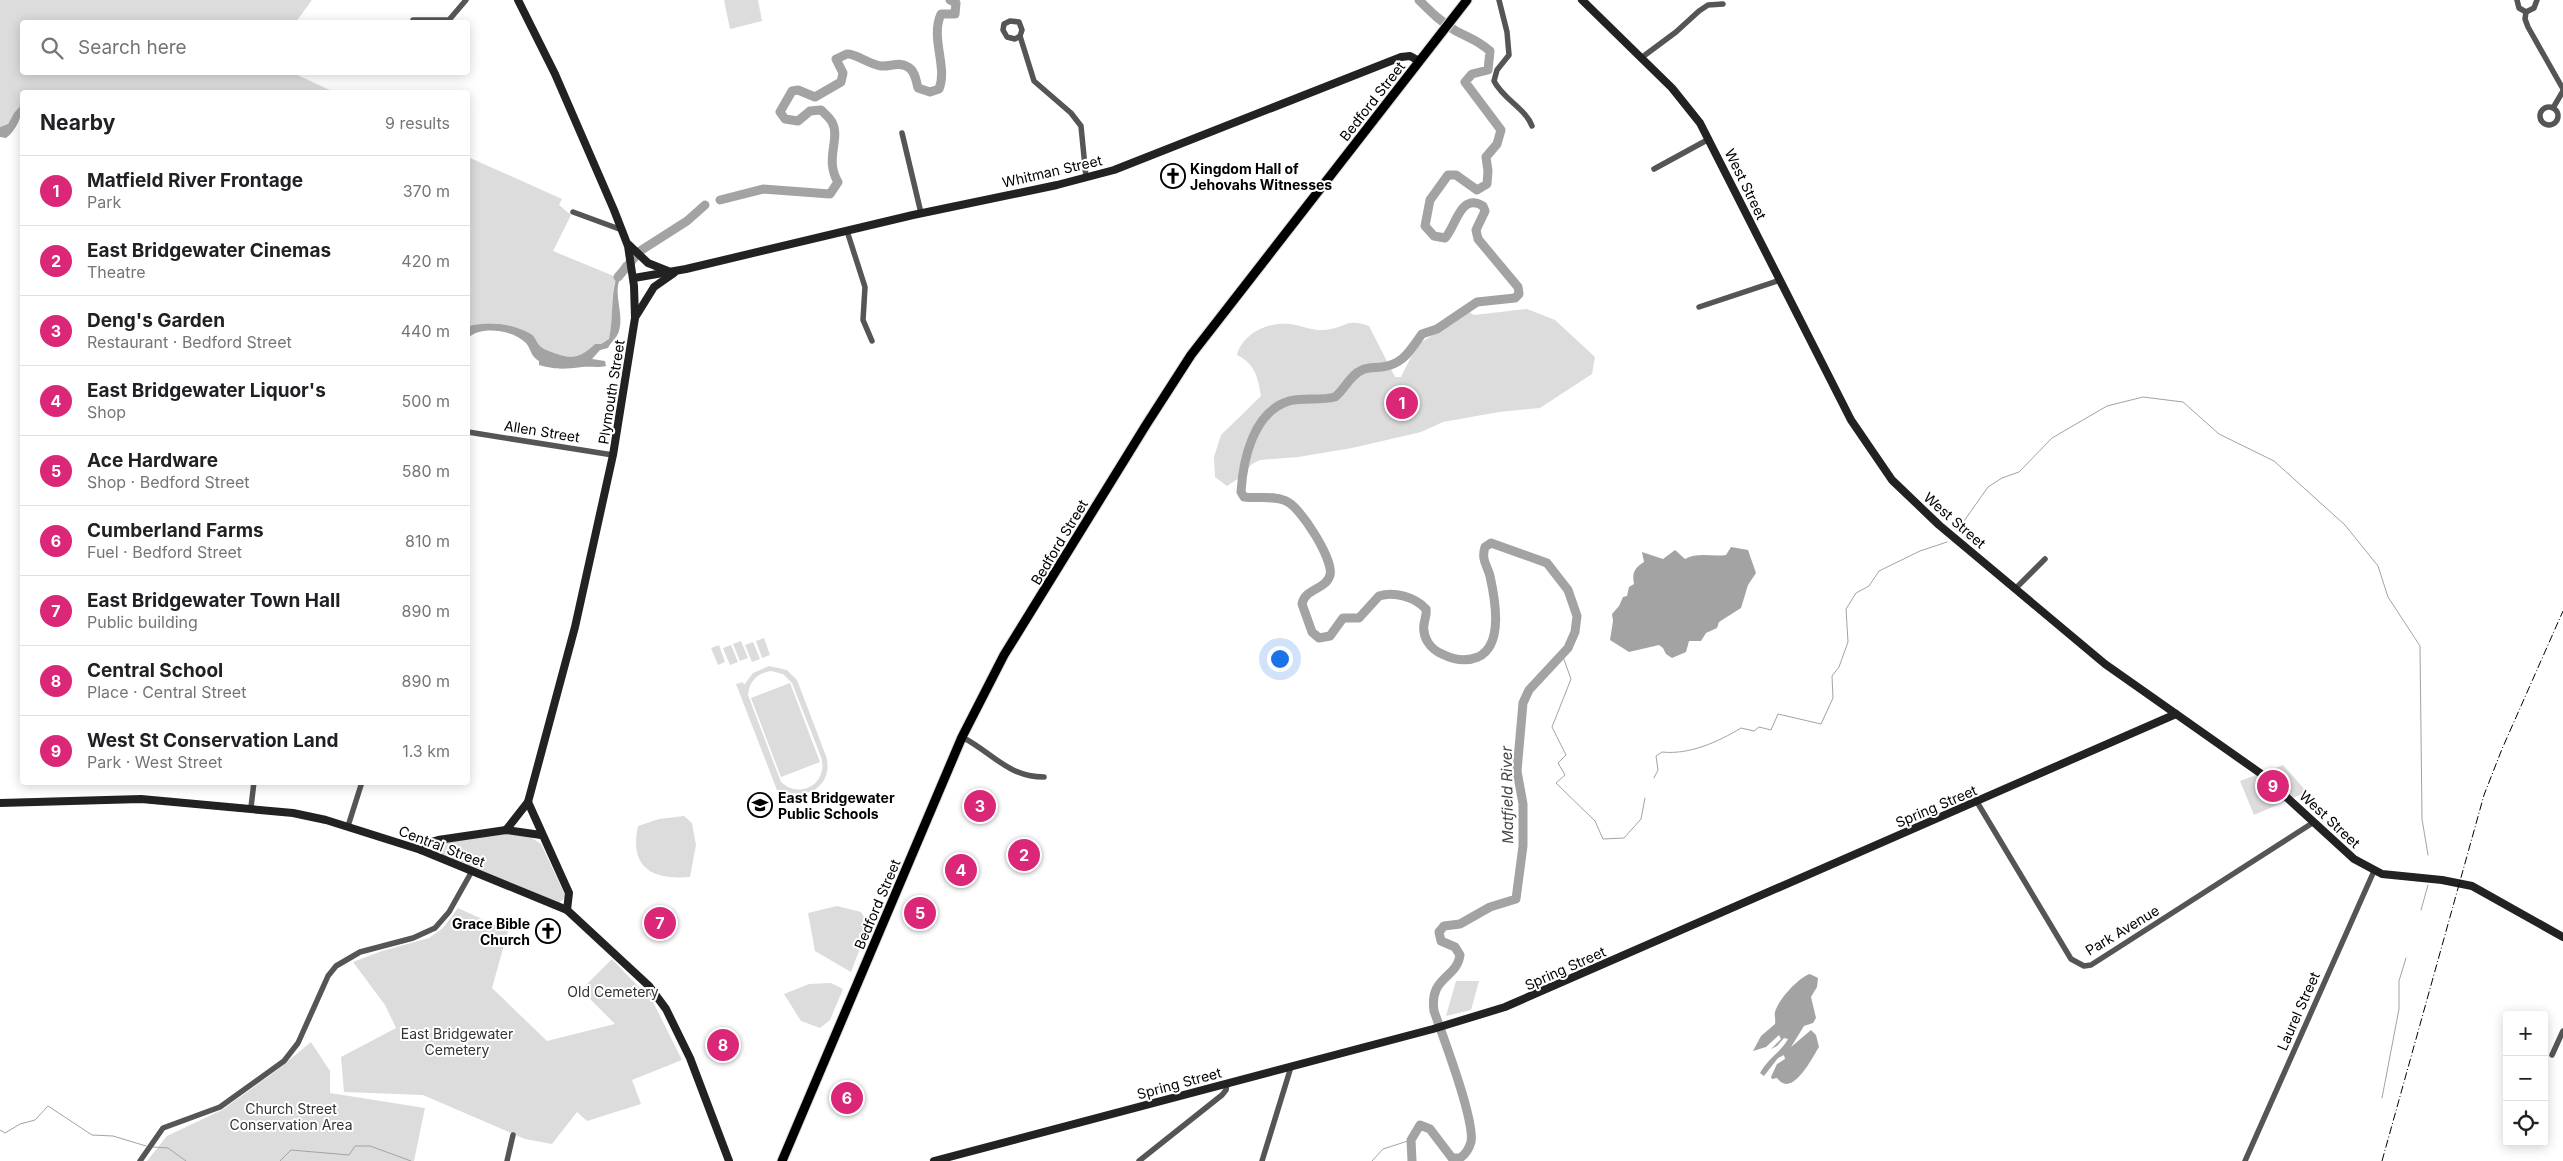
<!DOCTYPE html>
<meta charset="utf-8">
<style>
:root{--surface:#fff;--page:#f2f2f2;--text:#202124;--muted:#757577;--line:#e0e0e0;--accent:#db2777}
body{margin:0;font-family:Inter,sans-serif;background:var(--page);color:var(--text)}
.controls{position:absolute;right:15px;bottom:15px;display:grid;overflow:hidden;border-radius:5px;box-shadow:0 2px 12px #0003}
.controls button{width:45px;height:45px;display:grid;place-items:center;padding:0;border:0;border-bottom:1px solid var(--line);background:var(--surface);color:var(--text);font:25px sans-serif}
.you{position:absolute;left:1279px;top:658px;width:18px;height:18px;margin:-12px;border:4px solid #fff;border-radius:50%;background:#1a73e8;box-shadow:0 0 0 8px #1a73e833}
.badge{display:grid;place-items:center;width:32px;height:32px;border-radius:50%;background:var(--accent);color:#fff;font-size:16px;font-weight:700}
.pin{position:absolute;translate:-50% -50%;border:2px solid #fff;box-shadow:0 1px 5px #0006}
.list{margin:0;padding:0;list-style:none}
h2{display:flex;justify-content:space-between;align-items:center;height:65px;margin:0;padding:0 20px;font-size:21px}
h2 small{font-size:16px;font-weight:400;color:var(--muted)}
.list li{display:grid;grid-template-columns:32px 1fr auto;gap:15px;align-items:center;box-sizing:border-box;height:70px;padding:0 20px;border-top:1px solid var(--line)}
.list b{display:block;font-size:19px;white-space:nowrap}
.list p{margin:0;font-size:16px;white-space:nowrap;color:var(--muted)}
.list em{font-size:16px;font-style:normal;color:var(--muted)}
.icon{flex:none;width:28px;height:28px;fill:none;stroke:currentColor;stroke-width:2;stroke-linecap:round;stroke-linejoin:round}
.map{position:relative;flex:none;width:2563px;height:1161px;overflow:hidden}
.search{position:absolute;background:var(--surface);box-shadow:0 2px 12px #0003;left:20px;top:20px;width:450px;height:55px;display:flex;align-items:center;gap:12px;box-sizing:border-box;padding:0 18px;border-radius:5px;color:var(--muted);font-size:19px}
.panel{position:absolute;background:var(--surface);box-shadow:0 2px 12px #0003;left:20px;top:90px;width:450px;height:695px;border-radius:5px}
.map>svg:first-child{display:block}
.green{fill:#dcdcdc;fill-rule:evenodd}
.water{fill:#a3a3a3}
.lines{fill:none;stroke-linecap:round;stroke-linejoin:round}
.stream{stroke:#a3a3a3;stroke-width:1}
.river{stroke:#a3a3a3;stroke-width:9}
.primary-casing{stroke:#dbdbdb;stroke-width:11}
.street{stroke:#555;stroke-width:5.5}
.secondary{stroke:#222;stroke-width:8}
.primary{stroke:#000;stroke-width:9}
.rail{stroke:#000;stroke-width:1;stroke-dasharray:8 2.5 1 2.5;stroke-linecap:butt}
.labels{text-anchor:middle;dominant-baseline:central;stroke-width:4;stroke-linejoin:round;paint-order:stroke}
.street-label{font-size:14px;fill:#000;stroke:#fff}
.poi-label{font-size:14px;font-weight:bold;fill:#000;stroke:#fff;text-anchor:start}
.park-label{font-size:14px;fill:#333;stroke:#fff}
.water-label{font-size:15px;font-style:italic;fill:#444;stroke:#fff}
</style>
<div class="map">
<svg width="2563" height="1161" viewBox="0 0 2563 1161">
<rect width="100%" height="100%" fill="#fff"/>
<g class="green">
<polygon points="0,0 312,0 296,22 22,22 22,72 293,73 334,92 22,92 22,104 14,113 8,124 0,127"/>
<polygon points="724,0 758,0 762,21 730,29"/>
<path d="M468 157 562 199 559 205 571 215 553 251 616 277C610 298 614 318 609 339L601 344H595C581 357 573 360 554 353 550 351 544 350 540 346 537 343 535 336 531 334 511 323 490 321 468 326Z"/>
<path d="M1527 309 1555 320 1595 357 1592 374 1540 408 1499 412 1443 422 1421 432 1352 448 1298 457 1260 460 1252 464 1239 478 1227 486 1215 477 1214 457 1221 435 1261 396C1258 377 1255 364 1237 355 1243 333 1268 322 1289 324 1301 325 1312 331 1324 330 1344 329 1346 317 1369 326L1395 377H1401L1417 345 1469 312 1474 315Z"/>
<polygon points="764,638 770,655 762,658 756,641"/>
<polygon points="741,641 748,658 740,661 733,644"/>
<polygon points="753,642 760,659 752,662 745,645"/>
<polygon points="719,645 725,662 718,665 711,648"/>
<polygon points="731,645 738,662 730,665 723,648"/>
<path d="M769 666 787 670 797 680 826 756C834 782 810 802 785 791L786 795 780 798 736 684 743 682 744 685 753 673ZM771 671 783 674 792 683 821 757C829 783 800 800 781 782L748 695C749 681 758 673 771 671Z"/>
<polygon points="790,683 820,762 781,777 751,698"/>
<polygon points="2283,765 2307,792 2254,815 2240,781"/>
<path d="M684 816 692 823 696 845 690 877C652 880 629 868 638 826L659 819Z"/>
<polygon points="509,833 529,836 541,844 566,897 559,903 434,854 432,850 435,843"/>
<polygon points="837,906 861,912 869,925 851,972 815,951 808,913"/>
<polygon points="458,908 508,931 492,988 547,1041 615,1024 581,990 612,959 653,1002 682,1060 632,1080 641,1104 587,1121 577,1112 552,1144 525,1139 423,1095 344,1092 341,1057 396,1028 385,1005 353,962 382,951 429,938 443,928"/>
<polygon points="1456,981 1479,981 1471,1010 1446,1016"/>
<polygon points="831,983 843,989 830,1020 820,1028 801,1021 784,994 809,984"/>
<polygon points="311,1042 330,1071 330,1093 425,1108 414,1161 147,1161 167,1136 222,1110 276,1071"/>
</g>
<g class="water">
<path d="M22 104C23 115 16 131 6 138L0 137V127L8 124 14 113Z"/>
<path d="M624 262 625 269C609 292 625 308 619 331 617 338 611 342 608 348L600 350 592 359 605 361 606 366C597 368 591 366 582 367 564 369 557 370 539 365V361C531 357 531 349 526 343 513 330 481 325 468 338V326C489 321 511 323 531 334 535 336 537 343 540 346 544 350 550 351 554 353 573 360 581 357 595 344H601L609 339C615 313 608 285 624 262Z"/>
<path d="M1731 547 1748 550 1756 573 1748 585 1741 608 1719 622 1717 628 1706 633 1701 641H1689L1686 652 1672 658 1666 654 1663 648 1659 645 1629 652 1610 640 1613 621 1612 614 1619 606 1623 597 1627 596 1629 587 1634 584C1632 573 1634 568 1644 562L1642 552 1663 559 1675 550 1685 559C1697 552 1712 557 1726 555Z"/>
<path d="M1810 974 1818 978 1817 987 1811 997 1816 1018 1813 1023 1804 1026 1791 1047 1811 1030 1816 1035 1819 1047C1812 1058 1792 1099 1777 1078L1772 1079 1771 1077 1777 1064 1785 1059 1784 1055 1778 1058 1764 1076 1760 1073C1767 1059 1781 1052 1788 1039L1784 1038 1777 1046 1771 1049 1781 1039 1779 1035 1766 1047 1753 1051 1761 1036 1775 1024C1776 1020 1774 1015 1775 1012 1778 1000 1799 977 1810 974Z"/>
</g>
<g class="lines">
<g class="stream">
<polyline points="1957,531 1988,487 2002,478 2019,472 2052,438 2107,406 2143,397 2183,402 2219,434 2274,461 2345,525 2378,566 2388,597 2420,646 2422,819 2428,855"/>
<polyline points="1562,654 1571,679 1552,727 1566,755 1558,763 1565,775 1556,783 1595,821 1603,839 1624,838 1641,819 1645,798"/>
<path d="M1654 778 1658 770 1656 756 1662 752C1689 755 1718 742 1741 728L1754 731 1759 727 1771 730 1778 714 1821 724 1833 698 1832 676 1839 667 1848 642 1846 609 1856 593 1869 586 1879 571 1920 551 1947 542"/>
<polyline points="2421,910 2428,885"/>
<polyline points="2382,1098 2399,1009 2399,981 2406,958"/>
<polyline points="0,1130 5,1133 20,1124 35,1120 48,1106 92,1135 113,1136 146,1146"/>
<polyline points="153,1147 168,1148 186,1161"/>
<polyline points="280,1161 291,1150 349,1155 355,1146 370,1146 411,1161"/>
<polyline points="1372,1161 1383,1149 1411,1140"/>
</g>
<g class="river">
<path d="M720 200 763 189 830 194 838 182C824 159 841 139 832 122 829 117 824 113 821 110L810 111 798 121 785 119 780 112 792 91 798 90 815 97 841 82 843 73 836 59C839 58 844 55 847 54 855 53 870 65 881 66 890 67 899 61 908 67 915 71 916 80 918 88L930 92 939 89C948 67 930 38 941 14H955L956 3 950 0"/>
<polyline points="618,277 640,251 687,221 705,205"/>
<path d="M1412 1161 1411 1140 1420 1125 1430 1129 1452 1158H1460C1466 1154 1469 1149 1471 1142 1475 1120 1443 1037 1434 1011 1429 976 1457 979 1460 955L1455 947 1441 941 1439 932 1444 926 1460 924 1490 907 1516 899 1523 846V804L1517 771 1523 703 1529 690 1568 648 1575 632 1577 616 1568 590 1547 563 1491 543 1485 547C1481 560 1487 565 1490 576 1495 599 1504 645 1478 657 1466 662 1454 660 1442 654 1430 649 1422 637 1424 624 1425 618 1427 614 1426 609 1415 597 1394 591 1379 596L1359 618H1343L1330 636 1319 638 1312 632 1302 604C1305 588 1326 590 1330 575 1334 560 1300 506 1286 501 1272 495 1259 499 1244 497L1241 492C1243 460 1253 412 1289 401 1304 397 1320 401 1335 397 1345 389 1350 375 1362 370 1368 367 1375 368 1382 367 1404 364 1410 350 1422 334L1437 329 1477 302 1515 298 1519 294 1518 287 1478 239 1476 230 1485 211 1483 206C1460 192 1456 227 1445 238L1434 236 1425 226 1430 200 1448 175H1456L1477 190 1487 184 1488 171 1486 157 1497 144 1501 130 1465 82 1472 74 1488 70 1490 51C1476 39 1471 39 1456 31 1442 23 1431 12 1419 0"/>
</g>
<defs>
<polyline id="primary" points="782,1161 962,737 1004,655 1146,425 1191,355 1467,0"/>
</defs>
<use href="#primary" class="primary-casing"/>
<g class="street">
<path d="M1499 0 1507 32 1509 55 1497 70 1494 81C1503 99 1526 109 1532 126"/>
<polyline points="2517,0 2519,8 2526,12 2534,8 2537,0"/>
<polyline points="2526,12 2525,19 2528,27 2563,89"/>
<polyline points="413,20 449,20 466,0"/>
<polyline points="1020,36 1022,30 1019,22 1010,21 1004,24 1003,30 1007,37 1015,39 1020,36 1034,81 1071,113 1081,126 1086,177"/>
<polyline points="1641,58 1676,32 1699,11 1708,5 1723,4"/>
<circle cx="2549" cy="116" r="9"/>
<polyline points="2553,108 2563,91"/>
<polyline points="902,133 921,213"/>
<polyline points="1654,169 1709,139"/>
<polyline points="573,212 622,230"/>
<polyline points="847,231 865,287 863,320 872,341"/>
<polyline points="1699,307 1780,280"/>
<polyline points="468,432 613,455"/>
<polyline points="2016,588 2045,559"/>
<path d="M962 737C993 753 1008 777 1044 777"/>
<polyline points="1977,802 2071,959 2084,966 2091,965 2314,822"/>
<polyline points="251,807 254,782"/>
<polyline points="348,826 362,782"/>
<polyline points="2552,1055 2563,1031"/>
<polyline points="140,1161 163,1128 220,1107 284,1061 298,1043 328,976 336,966 360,952 413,938 435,928 449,912 472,871"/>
<polyline points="507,1161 513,1135"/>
<polyline points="1139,1161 1222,1095 1226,1090 1227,1083"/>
<polyline points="1262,1161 1291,1067"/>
<polyline points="2245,1161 2374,871"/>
</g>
<g class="secondary">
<polyline points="518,0 555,74 614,210 628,246 634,286 635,318 613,455 575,627 528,802 569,893 567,910"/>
<polyline points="1582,0 1672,88 1700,123 1851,420 1892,480 1939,525 2105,664 2260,773 2354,859 2382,874 2442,880 2472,886 2563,937"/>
<polyline points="629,245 648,263 668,271"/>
<polyline points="634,278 686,269 913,215 1057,185 1114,170 1401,57 1410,56 1419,61"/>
<polyline points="636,316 654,287 674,273"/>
<polyline points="0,803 141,799 293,813 326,820 421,850 567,910 649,986 666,1009 690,1058 729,1161"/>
<polyline points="506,830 528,802"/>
<polyline points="421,850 431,842 438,840 506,830 541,835"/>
<polyline points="934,1161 1433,1029 1505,1007 2176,714"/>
</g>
<use href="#primary" class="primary"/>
<polyline class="rail" points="2382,1161 2484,795 2502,749 2563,611"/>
</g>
<defs>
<symbol id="church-ring" viewBox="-11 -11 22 22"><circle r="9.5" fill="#fff" stroke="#000" stroke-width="1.5"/><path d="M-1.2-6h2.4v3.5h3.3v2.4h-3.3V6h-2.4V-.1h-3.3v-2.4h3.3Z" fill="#000"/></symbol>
<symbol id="school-ring" viewBox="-11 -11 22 22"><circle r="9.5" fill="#fff" stroke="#000" stroke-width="1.5"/><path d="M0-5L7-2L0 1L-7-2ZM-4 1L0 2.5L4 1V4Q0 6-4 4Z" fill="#000"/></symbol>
</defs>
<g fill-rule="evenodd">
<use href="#church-ring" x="1159" y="162" width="28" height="28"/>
<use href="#school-ring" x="746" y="791" width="28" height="28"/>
<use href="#church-ring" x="534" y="917" width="28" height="28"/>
</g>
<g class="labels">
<g class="street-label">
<text transform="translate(1372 101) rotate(-52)">Bedford Street</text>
<text transform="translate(1052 171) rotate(-13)">Whitman Street</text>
<text transform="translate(1746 184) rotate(64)">West Street</text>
<text transform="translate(611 392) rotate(-81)">Plymouth Street</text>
<text transform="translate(542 431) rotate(9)">Allen Street</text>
<text transform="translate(1955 520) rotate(41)">West Street</text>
<text transform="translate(1059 542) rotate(-59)">Bedford Street</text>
<text transform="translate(1936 806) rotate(-23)">Spring Street</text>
<text transform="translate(2330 819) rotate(43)">West Street</text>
<text transform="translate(442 846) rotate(21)">Central Street</text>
<text transform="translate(877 904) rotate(-67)">Bedford Street</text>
<text transform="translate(2122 930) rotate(-31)">Park Avenue</text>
<text transform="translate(1565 968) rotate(-24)">Spring Street</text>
<text transform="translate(2298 1011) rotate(-66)">Laurel Street</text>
<text transform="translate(1179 1083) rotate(-15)">Spring Street</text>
</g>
<g class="poi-label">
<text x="1190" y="168">Kingdom Hall of<tspan x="1190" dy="16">Jehovahs Witnesses</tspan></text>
<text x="778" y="797">East Bridgewater<tspan x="778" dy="16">Public Schools</tspan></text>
<text x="530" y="923" text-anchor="end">Grace Bible<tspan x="530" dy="16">Church</tspan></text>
</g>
<g class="park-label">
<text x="613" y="991">Old Cemetery</text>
<text x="457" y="1033">East Bridgewater<tspan x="457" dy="16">Cemetery</tspan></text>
<text x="291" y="1108">Church Street<tspan x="291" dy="16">Conservation Area</tspan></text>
</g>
<g class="water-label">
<text transform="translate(1507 795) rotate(-91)">Matfield River</text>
</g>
</g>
</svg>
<div class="controls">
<button>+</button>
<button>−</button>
<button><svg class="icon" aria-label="locate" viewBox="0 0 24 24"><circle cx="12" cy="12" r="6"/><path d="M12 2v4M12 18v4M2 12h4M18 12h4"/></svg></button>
</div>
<div class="you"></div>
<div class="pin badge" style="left:1402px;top:403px">1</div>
<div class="pin badge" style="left:1024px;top:855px">2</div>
<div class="pin badge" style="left:980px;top:806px">3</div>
<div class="pin badge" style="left:961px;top:870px">4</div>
<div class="pin badge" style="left:920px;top:913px">5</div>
<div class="pin badge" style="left:847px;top:1098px">6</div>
<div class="pin badge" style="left:660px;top:923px">7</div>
<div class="pin badge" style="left:723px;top:1045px">8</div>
<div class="pin badge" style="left:2273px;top:786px">9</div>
<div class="search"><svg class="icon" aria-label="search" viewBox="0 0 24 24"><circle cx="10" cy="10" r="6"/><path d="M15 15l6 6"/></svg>Search here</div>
<section class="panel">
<h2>Nearby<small>9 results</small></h2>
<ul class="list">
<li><span class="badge">1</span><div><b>Matfield River Frontage</b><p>Park</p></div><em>370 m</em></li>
<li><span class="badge">2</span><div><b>East Bridgewater Cinemas</b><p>Theatre</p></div><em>420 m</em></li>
<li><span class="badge">3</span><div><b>Deng's Garden</b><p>Restaurant · Bedford Street</p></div><em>440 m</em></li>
<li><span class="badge">4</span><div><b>East Bridgewater Liquor's</b><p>Shop</p></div><em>500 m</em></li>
<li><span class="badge">5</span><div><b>Ace Hardware</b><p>Shop · Bedford Street</p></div><em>580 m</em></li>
<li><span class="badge">6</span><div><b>Cumberland Farms</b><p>Fuel · Bedford Street</p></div><em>810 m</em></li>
<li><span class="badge">7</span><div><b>East Bridgewater Town Hall</b><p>Public building</p></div><em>890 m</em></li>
<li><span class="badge">8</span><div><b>Central School</b><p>Place · Central Street</p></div><em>890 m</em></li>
<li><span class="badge">9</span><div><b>West St Conservation Land</b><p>Park · West Street</p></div><em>1.3 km</em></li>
</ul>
</section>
</div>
